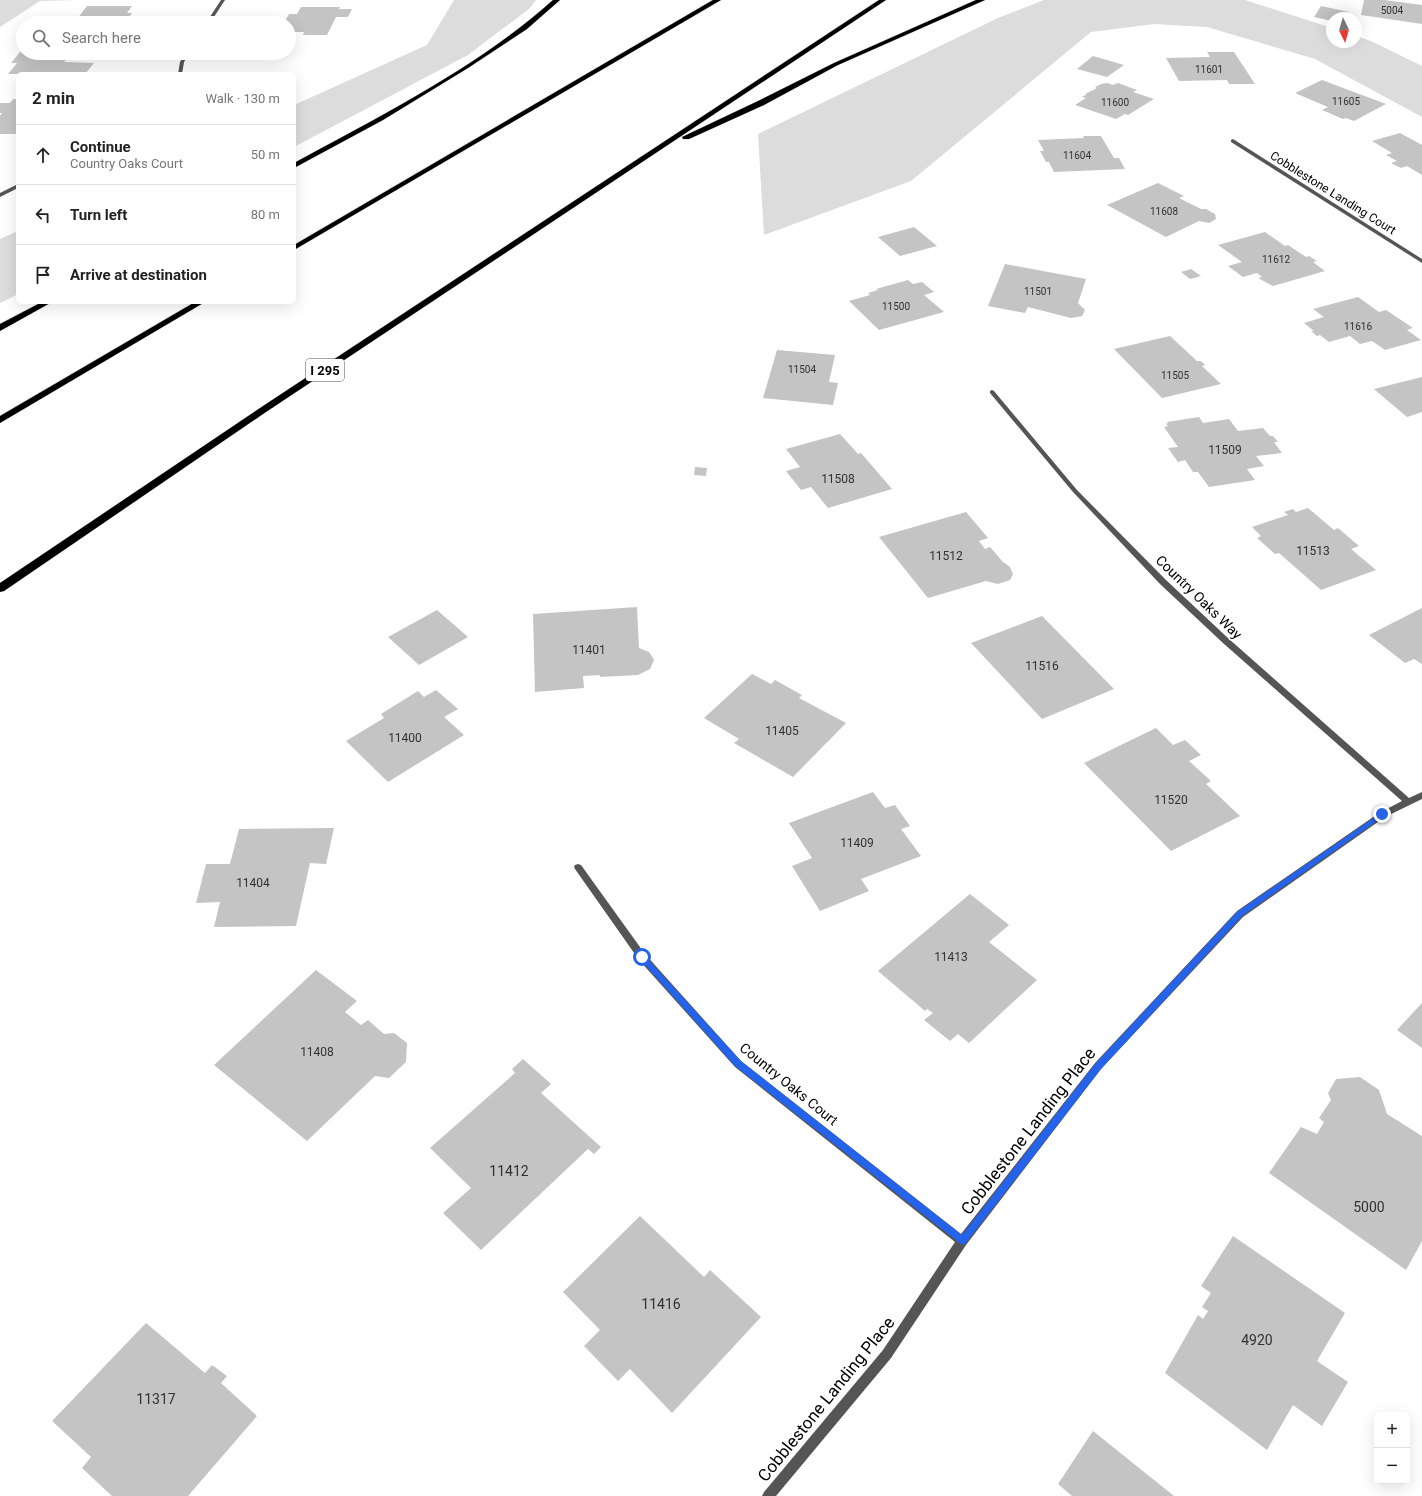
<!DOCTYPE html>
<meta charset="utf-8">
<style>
:root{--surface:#fff;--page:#f6f6f6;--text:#222;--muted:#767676;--line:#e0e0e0}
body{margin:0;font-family:Roboto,sans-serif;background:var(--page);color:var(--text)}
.controls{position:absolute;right:12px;bottom:12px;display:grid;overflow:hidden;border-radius:6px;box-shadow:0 4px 16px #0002}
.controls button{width:36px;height:36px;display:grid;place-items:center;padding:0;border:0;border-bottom:1px solid var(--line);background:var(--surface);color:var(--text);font:20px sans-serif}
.compass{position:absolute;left:1326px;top:12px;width:36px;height:36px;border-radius:50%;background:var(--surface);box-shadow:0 4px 16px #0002;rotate:175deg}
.stop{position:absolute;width:12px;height:12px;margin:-9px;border:3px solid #2563eb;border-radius:50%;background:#fff}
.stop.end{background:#2563eb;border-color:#fff;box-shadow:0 1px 4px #0008}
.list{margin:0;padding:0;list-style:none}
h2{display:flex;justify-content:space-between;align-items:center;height:52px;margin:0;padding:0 16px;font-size:17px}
h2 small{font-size:13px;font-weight:400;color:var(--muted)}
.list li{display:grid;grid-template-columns:26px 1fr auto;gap:12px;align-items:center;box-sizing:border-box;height:60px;padding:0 16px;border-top:1px solid var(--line)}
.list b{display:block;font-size:15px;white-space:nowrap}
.list p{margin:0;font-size:13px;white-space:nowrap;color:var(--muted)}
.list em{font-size:13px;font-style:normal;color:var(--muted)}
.icon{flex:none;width:22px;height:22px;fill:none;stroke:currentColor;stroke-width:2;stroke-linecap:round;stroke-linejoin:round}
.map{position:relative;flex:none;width:1422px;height:1496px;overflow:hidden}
.search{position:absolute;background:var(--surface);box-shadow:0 4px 16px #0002;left:16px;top:16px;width:280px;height:44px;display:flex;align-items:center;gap:10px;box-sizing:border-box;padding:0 14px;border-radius:22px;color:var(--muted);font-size:15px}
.panel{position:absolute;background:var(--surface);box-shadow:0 4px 16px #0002;left:16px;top:72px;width:280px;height:232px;border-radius:6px}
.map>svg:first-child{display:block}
.green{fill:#dcdcdc}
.building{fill:#c4c4c4}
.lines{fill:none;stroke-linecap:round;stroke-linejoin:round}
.motorway-casing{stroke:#dbdbdb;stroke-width:1}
.service{fill:#555;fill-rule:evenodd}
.minor{fill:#555;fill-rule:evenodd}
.motorway{fill:#000;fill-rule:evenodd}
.route{fill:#2563eb}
.labels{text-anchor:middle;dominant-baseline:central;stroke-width:3;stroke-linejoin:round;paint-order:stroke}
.far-number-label{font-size:10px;fill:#313131}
.far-street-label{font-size:12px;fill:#000;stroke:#fff}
.number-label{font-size:12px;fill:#313131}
.shield{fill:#fff;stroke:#4c4c4c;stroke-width:1}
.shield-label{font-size:13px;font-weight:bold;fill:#000}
.street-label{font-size:14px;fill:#000;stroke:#fff}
.near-number-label{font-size:14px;fill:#313131}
.near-street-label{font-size:17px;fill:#000;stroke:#fff}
</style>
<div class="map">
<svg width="1422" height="1496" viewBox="0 0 1422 1496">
<rect width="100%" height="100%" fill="#fff"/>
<g class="green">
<polygon points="0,0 75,0 40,1 0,27"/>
<polygon points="454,0 536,0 529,9 468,55 294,147 294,105 427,45"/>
<polygon points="1044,0 1245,0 1332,28 1332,42 1356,42 1356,36 1371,41 1422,66 1422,117 1315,59 1207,27 1154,24 1091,32 911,181 764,235 758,134 998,18"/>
<polygon points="18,231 18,294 0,303 0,239"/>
</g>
<g class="building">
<polygon points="1364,0 1384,0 1422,5 1422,24 1361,15"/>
<polygon points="87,6 132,6 127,13 132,13 125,23 74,23"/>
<polygon points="1321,6 1349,12 1345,18 1332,18 1332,21 1314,17"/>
<polygon points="301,7 340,7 339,9 352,9 348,17 336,17 327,35 303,35 304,32 289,32 289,23 284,23 289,14 297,14"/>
<polygon points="20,52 80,53 74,60 66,60 64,62 94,63 85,74 8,74 17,63 11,63"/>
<polygon points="1207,52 1234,52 1255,84 1229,84 1227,80 1179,81 1166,58 1210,57"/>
<polygon points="1093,56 1124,65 1107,77 1077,69"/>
<polygon points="1322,80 1386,104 1354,121 1346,118 1343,119 1322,110 1328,107 1295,93"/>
<polygon points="1107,83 1113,85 1118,83 1137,90 1133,92 1154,99 1128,115 1125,114 1116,119 1075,105 1086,98 1082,97 1087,94 1085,94 1097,88 1095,87 1101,84"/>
<polygon points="13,99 18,99 18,134 0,134 0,116 2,113 0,113 0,103 10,103"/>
<polygon points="1400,133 1422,145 1422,175 1407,166 1401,168 1391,163 1397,161 1386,155 1392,153 1372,141"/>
<polygon points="1083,136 1101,136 1114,158 1119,158 1125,169 1054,172 1049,162 1046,162 1040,151 1044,151 1038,140 1084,138"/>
<polygon points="1158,183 1184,196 1179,198 1201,209 1206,209 1215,214 1216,219 1209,223 1199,221 1166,237 1107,205"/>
<polygon points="914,227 937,246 900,256 878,237"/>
<polygon points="1265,232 1285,246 1288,245 1306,257 1309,256 1317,261 1313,262 1325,271 1273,286 1258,278 1262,277 1257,273 1243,277 1228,266 1242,262 1218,245"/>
<polygon points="1005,264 1086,279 1078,303 1085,310 1082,316 1071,318 1028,307 1025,313 988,306"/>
<polygon points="1191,269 1201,276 1190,279 1181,272"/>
<polygon points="908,280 913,284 922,282 934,292 924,295 944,312 879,330 849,301 870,295 868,293 878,290 876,289"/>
<polygon points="1358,297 1379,312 1386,310 1413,328 1407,330 1421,340 1385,350 1372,341 1360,344 1350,336 1329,342 1320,335 1317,336 1311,331 1314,331 1304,323 1324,317 1313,309"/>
<polygon points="1170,336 1197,361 1201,361 1205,365 1202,366 1221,384 1162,398 1114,349"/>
<polygon points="777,350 835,355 829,382 838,383 833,405 763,398"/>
<polygon points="1422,377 1422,412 1407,417 1374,389"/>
<polygon points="1199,417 1203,423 1229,419 1238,431 1263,428 1270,436 1273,436 1278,442 1274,442 1282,453 1256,456 1264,466 1247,469 1255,480 1209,487 1198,472 1193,472 1185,460 1178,462 1168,448 1178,447 1164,427 1168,426 1166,424 1168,423 1167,422"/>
<polygon points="840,434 858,454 861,453 892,489 828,508 811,487 801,490 786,471 800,467 786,449"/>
<polygon points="695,467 707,468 706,476 694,475"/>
<polygon points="1308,508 1334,530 1338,528 1359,546 1351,549 1376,570 1321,590 1279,553 1275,554 1257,538 1261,536 1252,527 1288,515 1284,512 1293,509 1296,512"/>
<polygon points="966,512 988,538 979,541 985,549 990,547 1003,562 1010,567 1013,574 1010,580 998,584 986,581 928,598 879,537"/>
<polygon points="637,607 639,648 649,652 654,660 650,669 638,675 600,677 600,675 583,676 584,688 535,692 533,614"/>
<polygon points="1422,608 1422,664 1414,659 1405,663 1369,635"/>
<polygon points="437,610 468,637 419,665 388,637"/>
<polygon points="1042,616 1114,689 1042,719 971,643"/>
<polygon points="752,674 771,684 775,680 802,695 799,698 846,723 793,777 734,743 739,739 704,718"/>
<polygon points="436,690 458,709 444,717 464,735 388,782 346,741 384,718 381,714 418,691 424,697"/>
<polygon points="1156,728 1173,745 1185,740 1201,755 1189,761 1211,781 1206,784 1240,816 1171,851 1084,763"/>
<polygon points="873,792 885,808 895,805 910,826 901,829 921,856 861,879 869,891 820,911 792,866 812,858 789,823"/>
<polygon points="334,828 326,864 310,863 296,926 214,927 220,902 196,903 206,864 230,864 239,829"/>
<polygon points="970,894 1009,925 989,942 1037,980 969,1043 958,1034 950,1041 924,1020 933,1013 927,1009 925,1011 878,971"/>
<polygon points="316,970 357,1001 345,1012 361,1025 368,1020 384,1034 394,1033 407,1043 406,1062 389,1078 375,1076 307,1141 214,1065"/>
<polygon points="1422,1003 1422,1048 1397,1030"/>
<polygon points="523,1059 551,1084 541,1093 601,1147 594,1154 588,1149 481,1250 443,1213 471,1188 430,1148 515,1073 512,1069"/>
<polygon points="1360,1077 1379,1090 1387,1114 1422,1136 1422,1241 1406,1270 1269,1173 1301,1127 1317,1134 1324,1122 1319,1118 1331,1100 1328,1093 1336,1079"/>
<polygon points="640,1216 704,1277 710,1270 761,1317 672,1413 630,1369 618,1381 584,1346 600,1330 563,1292"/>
<polygon points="1233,1236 1345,1313 1317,1361 1348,1382 1322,1426 1293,1405 1267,1450 1165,1373 1198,1315 1203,1319 1208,1311 1202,1307 1211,1293 1201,1286"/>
<polygon points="146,1323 205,1373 212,1365 227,1376 221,1383 257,1416 188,1496 112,1496 82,1468 91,1457 52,1421"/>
<polygon points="1093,1431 1174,1496 1072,1496 1058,1484"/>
</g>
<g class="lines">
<defs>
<g id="motorway">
<path d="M553 0H560L527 29 468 68 383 120 294 168V163C382 115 478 67 553 0Z"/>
<polygon points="713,0 721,0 294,250 294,245"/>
<polygon points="879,0 886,0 266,412 4,591 0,592 0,583 260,408"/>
<polygon points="976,0 985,0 838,65 764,105 689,139 683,139 682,137 758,101 834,63"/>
<polygon points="42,302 52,302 0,331 0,324"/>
<polygon points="195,302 205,302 0,423 0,416"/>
</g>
</defs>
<use href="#motorway" class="motorway-casing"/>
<polygon class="service" points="18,184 18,188 0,197 0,193"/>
<g class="minor">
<polygon points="221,0 225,0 210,23 206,23"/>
<polygon points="186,53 190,53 184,62 182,74 178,74 180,62"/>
<polygon points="1233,139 1422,259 1422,263 1231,142 1231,140"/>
<polygon points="992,390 994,391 1077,490 1166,580 1229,639 1409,798 1422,792 1422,799 1385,817 1243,917 1101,1069 966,1245 891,1358 776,1496 762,1496 764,1492 883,1350 955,1242 735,1067 639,960 575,869 574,867 575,865 578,864 581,865 645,954 741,1061 961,1234 1095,1063 1237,911 1379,813 1402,801 1223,643 1160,584 1073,492 990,393 990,391"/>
</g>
<use href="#motorway" class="motorway"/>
</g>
<polygon class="route" points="1382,812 1385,814 1384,816 1242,916 1101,1069 965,1244 962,1245 735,1066 638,957 642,954 644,955 741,1061 962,1235 1095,1064 1237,912"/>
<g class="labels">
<g class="far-number-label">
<text x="1392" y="10">5004</text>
<text x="1209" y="69">11601</text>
<text x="1346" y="101">11605</text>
<text x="1115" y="102">11600</text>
<text x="1077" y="155">11604</text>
<text x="1164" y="211">11608</text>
<text x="1276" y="259">11612</text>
<text x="1038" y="291">11501</text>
<text x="896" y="306">11500</text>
<text x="1358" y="326">11616</text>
<text x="802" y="369">11504</text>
<text x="1175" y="375">11505</text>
</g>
<g class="far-street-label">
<text transform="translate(1333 193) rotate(32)">Cobblestone Landing Court</text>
</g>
<g class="number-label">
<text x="1225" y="450">11509</text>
<text x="838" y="479">11508</text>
<text x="1313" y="551">11513</text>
<text x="946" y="556">11512</text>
<text x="589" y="650">11401</text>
<text x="1042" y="666">11516</text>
<text x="782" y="731">11405</text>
<text x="405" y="738">11400</text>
<text x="1171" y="800">11520</text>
<text x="857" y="843">11409</text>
<text x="253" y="883">11404</text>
<text x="951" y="957">11413</text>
<text x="317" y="1052">11408</text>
</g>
<rect class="shield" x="306" y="359" width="38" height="22" rx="3"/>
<g class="shield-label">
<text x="325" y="370">I 295</text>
</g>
<g class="street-label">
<text transform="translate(1199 597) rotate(44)">Country Oaks Way</text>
<text transform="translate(789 1084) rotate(39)">Country Oaks Court</text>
</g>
<g class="near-number-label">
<text x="509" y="1171">11412</text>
<text x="1369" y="1207">5000</text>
<text x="661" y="1304">11416</text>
<text x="1257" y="1340">4920</text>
<text x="156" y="1399">11317</text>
</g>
<g class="near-street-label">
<text transform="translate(1028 1131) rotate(-52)">Cobblestone Landing Place</text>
<text transform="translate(826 1399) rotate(-51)">Cobblestone Landing Place</text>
</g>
</g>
</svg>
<div class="controls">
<button>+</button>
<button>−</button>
</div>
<svg class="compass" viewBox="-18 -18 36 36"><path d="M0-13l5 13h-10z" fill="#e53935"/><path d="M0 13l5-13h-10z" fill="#767676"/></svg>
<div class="stop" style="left:642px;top:957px"></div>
<div class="stop end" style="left:1382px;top:814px"></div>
<div class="search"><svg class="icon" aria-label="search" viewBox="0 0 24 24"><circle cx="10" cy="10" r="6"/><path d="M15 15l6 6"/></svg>Search here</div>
<section class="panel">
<h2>2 min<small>Walk · 130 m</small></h2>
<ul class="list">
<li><svg class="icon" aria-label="ahead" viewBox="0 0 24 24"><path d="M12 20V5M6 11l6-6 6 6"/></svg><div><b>Continue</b><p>Country Oaks Court</p></div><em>50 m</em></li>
<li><svg class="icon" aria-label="left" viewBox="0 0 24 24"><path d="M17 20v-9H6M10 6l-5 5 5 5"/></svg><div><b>Turn left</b></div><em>80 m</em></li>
<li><svg class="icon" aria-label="arrive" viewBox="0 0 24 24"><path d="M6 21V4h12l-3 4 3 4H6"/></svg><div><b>Arrive at destination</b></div></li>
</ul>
</section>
</div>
